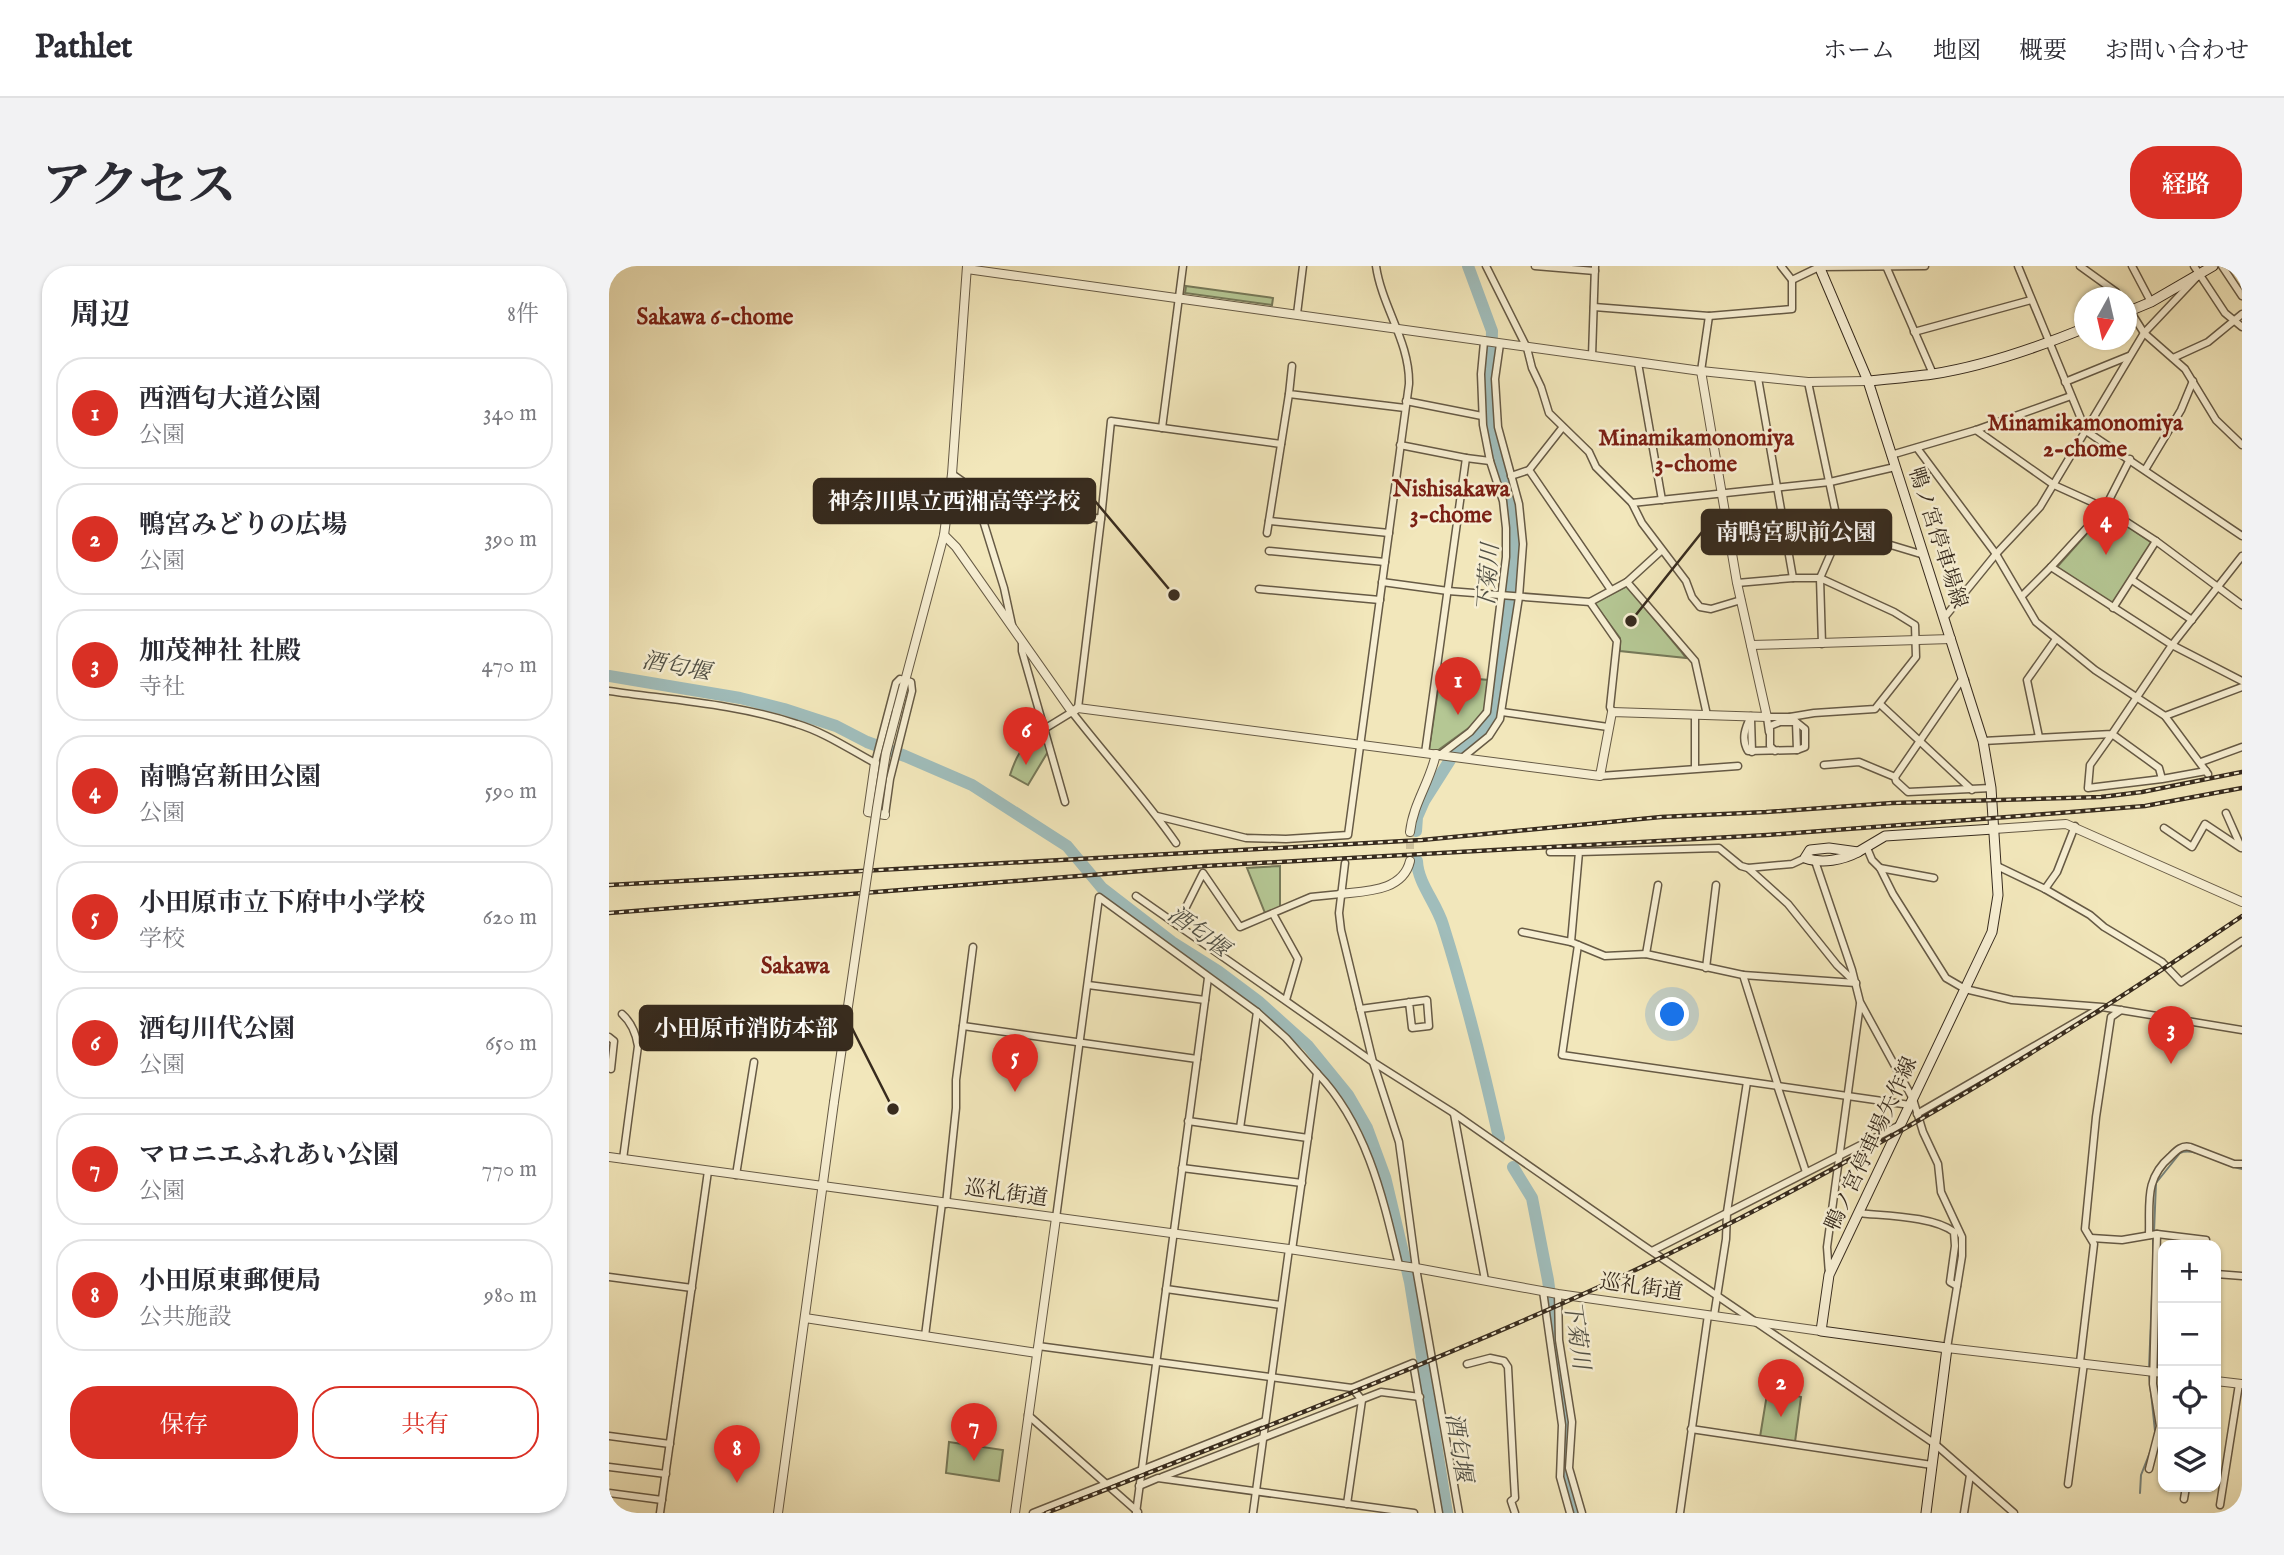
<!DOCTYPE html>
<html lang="ja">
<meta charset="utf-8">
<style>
:root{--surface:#fff;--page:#f2f2f3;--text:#2b2b33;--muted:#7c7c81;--line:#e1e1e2;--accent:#d93025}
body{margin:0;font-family:"IM FELL English","Noto Serif JP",serif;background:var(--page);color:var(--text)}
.controls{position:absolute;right:21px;bottom:21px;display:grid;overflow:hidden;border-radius:14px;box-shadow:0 2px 5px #0004}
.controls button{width:63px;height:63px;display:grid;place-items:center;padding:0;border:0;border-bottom:2px solid var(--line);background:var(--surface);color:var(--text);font:35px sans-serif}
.compass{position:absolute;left:1465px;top:21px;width:63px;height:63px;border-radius:50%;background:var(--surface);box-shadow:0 2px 5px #0004;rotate:188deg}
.you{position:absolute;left:1064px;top:749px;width:24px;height:24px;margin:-18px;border:5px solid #fff;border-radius:50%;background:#1a73e8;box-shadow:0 0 0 10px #1a73e833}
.badge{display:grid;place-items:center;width:46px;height:46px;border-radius:50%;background:var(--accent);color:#fff;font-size:23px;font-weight:700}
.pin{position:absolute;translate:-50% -58px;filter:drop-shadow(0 2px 4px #0008)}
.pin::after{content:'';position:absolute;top:37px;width:24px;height:21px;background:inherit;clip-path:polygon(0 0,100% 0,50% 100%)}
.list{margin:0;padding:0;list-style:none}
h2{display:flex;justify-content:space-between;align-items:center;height:91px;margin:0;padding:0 28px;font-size:30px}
h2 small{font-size:23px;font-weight:400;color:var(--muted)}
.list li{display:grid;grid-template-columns:46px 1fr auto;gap:21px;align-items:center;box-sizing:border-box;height:112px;margin:0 14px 14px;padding:0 14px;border:2px solid var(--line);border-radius:28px}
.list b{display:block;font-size:26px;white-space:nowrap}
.list p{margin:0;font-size:23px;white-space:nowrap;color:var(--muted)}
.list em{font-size:23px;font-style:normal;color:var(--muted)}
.actions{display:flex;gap:14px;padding:21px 28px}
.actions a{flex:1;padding:16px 0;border:2px solid var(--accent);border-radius:28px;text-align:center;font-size:24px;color:var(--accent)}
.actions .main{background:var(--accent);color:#fff}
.icon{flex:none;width:38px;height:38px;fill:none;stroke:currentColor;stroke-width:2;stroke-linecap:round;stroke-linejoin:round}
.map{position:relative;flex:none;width:1633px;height:1247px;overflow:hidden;border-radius:28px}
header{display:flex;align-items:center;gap:42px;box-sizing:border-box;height:98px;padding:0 35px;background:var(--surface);border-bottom:2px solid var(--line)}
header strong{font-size:33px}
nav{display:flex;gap:38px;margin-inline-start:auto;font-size:24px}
.intro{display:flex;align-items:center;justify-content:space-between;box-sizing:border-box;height:168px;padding:0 42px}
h1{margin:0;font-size:49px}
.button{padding:18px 32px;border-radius:28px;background:var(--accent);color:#fff;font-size:24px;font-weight:700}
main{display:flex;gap:42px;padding:0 42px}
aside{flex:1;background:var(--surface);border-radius:28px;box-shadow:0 2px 5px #0004}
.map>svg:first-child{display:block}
.green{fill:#b5c794;stroke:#767959;stroke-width:2}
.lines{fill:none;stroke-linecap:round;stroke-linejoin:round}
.stream{stroke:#76837c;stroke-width:2}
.river{stroke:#a0bdbb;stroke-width:12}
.tertiary-tunnel{stroke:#cdc19c;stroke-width:8;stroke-dasharray:8 4;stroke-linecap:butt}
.minor-casing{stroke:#665a45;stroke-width:9}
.tertiary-casing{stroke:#665a45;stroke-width:10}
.secondary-casing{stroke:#372b1e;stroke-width:11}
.minor{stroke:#f7efd3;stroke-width:6}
.tertiary{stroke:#f7efd3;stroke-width:8}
.secondary{stroke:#f7efd3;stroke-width:9}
.rail-casing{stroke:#372b1e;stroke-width:4.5}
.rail{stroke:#f7efd3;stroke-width:2;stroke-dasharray:5;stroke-linecap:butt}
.tertiary-bridge-casing{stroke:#665a45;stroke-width:10;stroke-linecap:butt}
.tertiary-bridge{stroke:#f7efd3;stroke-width:8}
.labels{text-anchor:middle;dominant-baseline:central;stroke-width:5;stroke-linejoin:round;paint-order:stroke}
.street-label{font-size:21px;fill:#372b1e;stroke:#f7efd3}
.neighbourhood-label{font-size:23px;font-weight:bold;fill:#7a1f14;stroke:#f7efd3}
.water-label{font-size:23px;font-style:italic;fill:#515045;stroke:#f7efd3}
.leader{fill:none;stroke:#372b1e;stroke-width:2.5}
.callout-dot{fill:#372b1e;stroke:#f7efd3;stroke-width:2.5}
.callout{fill:#372b1e;stroke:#372b1e;stroke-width:2.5}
.callout-label{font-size:23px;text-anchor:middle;font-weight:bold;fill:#fff}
</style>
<header>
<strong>Pathlet</strong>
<nav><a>ホーム</a><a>地図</a><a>概要</a><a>お問い合わせ</a></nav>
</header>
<div class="intro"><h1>アクセス</h1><a class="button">経路</a></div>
<main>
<aside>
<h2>周辺<small>8件</small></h2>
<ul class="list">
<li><span class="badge">1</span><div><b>西酒匂大道公園</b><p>公園</p></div><em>340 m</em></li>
<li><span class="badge">2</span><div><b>鴨宮みどりの広場</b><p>公園</p></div><em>390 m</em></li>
<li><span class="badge">3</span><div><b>加茂神社 社殿</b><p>寺社</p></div><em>470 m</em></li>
<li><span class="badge">4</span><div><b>南鴨宮新田公園</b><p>公園</p></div><em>590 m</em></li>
<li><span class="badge">5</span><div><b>小田原市立下府中小学校</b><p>学校</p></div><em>620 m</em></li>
<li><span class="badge">6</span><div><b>酒匂川代公園</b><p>公園</p></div><em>650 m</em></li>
<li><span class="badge">7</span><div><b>マロニエふれあい公園</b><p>公園</p></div><em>770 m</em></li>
<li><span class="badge">8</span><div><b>小田原東郵便局</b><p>公共施設</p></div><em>980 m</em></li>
</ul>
<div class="actions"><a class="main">保存</a><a>共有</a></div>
</aside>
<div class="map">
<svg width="1633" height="1247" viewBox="0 0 1633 1247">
<rect width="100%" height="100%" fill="#f2e7bb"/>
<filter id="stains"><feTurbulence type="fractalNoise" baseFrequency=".00286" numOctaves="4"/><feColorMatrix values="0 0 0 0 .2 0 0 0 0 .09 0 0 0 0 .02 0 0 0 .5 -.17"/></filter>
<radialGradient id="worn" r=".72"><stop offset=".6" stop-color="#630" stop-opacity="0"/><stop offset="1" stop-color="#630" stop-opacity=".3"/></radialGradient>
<g class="green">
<polygon points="577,20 664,32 663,39 576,27"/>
<polygon points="1497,246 1543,277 1503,338 1448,301"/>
<polygon points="1018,320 1071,384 1077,392 1011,385 1011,372 985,337"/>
<polygon points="831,410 880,414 876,442 868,456 828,485 820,484"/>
<path d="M438 464 443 479 419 519 401 509C410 482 415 478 438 464Z"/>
<polygon points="671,600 671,642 656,647 638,602"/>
<polygon points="1159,1122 1192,1131 1186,1176 1151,1171"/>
<polygon points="340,1176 394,1184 390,1215 337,1207"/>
</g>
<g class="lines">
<g class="stream">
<path d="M1545 966 1547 917 1571 887C1586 880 1615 901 1633 903"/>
<polyline points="1544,998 1544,972"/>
<polyline points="1540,1103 1544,1003"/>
<polyline points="1540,1108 1546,1165"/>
<polyline points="1531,1227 1532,1209 1543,1181"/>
</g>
<g class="river">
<polyline points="0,410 131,432 175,443 227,460 258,476 296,490 363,519 458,580 493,622 563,676 609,705 649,735 699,780 739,829 758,862 776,911 801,1016 838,1247"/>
<polyline points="807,565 808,551 815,535 841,494 847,484 873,465 885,445 905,308 906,261 903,238 887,180 881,147 883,65 859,0"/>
<path d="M808 595C809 618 827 636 834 659 856 729 874 800 890 872"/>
<polyline points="904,901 923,932 939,1014 957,1150 958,1217 967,1247"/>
</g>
<polyline class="tertiary-tunnel" points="801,595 801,566"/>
<defs>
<g id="minor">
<polyline points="877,0 918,82 923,102 932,121 940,147 980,186 987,201 1023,237 1033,257 1077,315 1083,331 1091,341 1102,343 1132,334"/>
<polyline points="926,0 986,5"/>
<polyline points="1172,0 1183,14 1210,1 1316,0"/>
<polyline points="1277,0 1324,108"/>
<polyline points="1409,0 1477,165 1633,270"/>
<polyline points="1471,0 1507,26 1511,32"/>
<polyline points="1523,0 1542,36"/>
<polyline points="1585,0 1616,47 1633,61"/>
<polyline points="1613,0 1633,30"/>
<polyline points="1518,40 1535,67 1576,103 1607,154 1633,179"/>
<polyline points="985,41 1100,50 1183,43 1183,14"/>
<polyline points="688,48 694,0"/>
<polyline points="1305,66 1422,34"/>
<polyline points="983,90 986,0"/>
<polyline points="1564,92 1599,76 1633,48"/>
<polyline points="1029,97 1053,234"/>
<polyline points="683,100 680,128 796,142"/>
<polyline points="1092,105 1100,50"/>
<polyline points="1149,112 1184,312"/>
<polyline points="1199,116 1228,253 1232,264 1315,289"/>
<polyline points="1456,116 1520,90"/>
<polyline points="797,135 873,150"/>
<polyline points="553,162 574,0"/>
<polyline points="953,162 920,204 1002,324"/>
<polyline points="1367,164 1445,219 1496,242 1547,275 1633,339"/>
<polyline points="791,179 857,192 816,487"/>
<polyline points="1308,182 1387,288 1427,356 1486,404 1556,450 1599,508"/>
<polyline points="1282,189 1367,164 1462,130"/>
<polyline points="857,192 881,195"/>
<polyline points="1536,204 1572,144 1584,115"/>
<polyline points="343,208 353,215 368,235 395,322 403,359"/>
<polyline points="902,210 920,204"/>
<polyline points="368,235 429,241 492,253 502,155 672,178"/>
<polyline points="1023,237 1221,216 1286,201"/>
<polyline points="660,255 780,267"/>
<polyline points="658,267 680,128"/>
<polyline points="660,285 776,296"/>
<polyline points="1633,290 1563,379 1633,415"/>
<polyline points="1523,314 1583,354"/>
<polyline points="773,316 839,325 981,336 1018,316 1053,284"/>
<polyline points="1018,316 1086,395 1098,449"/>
<polyline points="1128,317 1184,312 1211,312 1285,346 1306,359 1307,391 1266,443 1205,447 1181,451"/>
<polyline points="650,323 771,334"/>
<polyline points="1413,330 1442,301"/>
<polyline points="981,336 1008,375 1001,441 1003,446"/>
<polyline points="1504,342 1547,275"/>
<polyline points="1335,352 1387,288 1431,241 1535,67 1587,12"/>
<polyline points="413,376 413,385 456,536"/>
<polyline points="1213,378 1211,312 1232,264"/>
<path d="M0 425C62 434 128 438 188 458 215 466 240 483 266 497L287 417 291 413 302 416 303 425 281 513 276 549"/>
<polyline points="1272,439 1363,524"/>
<polyline points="469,442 492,253"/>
<polyline points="893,446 999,461"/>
<path d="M1142 450C1136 462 1132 473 1139 485L1188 484 1196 481V463L1181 451H1158L1160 466"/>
<polyline points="1556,450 1633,421"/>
<polyline points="1142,453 1143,486"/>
<polyline points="1430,471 1418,414 1447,373"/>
<polyline points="1374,475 1503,468 1563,379 1442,301 1496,242 1521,193"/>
<path d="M414 476 463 446C497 490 535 531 567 577"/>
<polyline points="1166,485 1161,480 1161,460 1171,456 1187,456 1188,484"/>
<polyline points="831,489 861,466 878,446 897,291 897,262 894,235 881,195 874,159 872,108 875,76"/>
<polyline points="853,492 880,470 891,453 910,331 914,278 910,238 889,161 886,113 891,78"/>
<polyline points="1592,496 1633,481"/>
<polyline points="1215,499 1250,496 1286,511 1287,515 1299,526 1382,522"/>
<polyline points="1086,502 1086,449"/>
<polyline points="991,510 1129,500"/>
<polyline points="1286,511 1352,415 1356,414"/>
<polyline points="1553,513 1550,502 1503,468 1481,499 1479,522 1553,513 1597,505"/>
<polyline points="1617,547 1632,581"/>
<path d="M548 550 637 572 677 573 739 569 800 118C801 76 773 41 767 0"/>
<polyline points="1555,562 1583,581 1596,558 1632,582"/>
<polyline points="1258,582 1263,594 1271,602 1284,628 1337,712 1356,723 1403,734 1493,741 1633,764"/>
<polyline points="941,586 970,586"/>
<polyline points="1206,595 1243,704 1251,736 1304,833 1314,866 1329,898 1332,926 1353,971 1353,990 1338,1082"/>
<polyline points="736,597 730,647 732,664 764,796 790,876 807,1002 850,1247"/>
<polyline points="1388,600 1436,623 1481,649 1495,661 1553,696 1572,716 1633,675"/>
<polyline points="1139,602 1183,598 1196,592"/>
<polyline points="1271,602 1325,612"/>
<polyline points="1436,623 1448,606 1466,560"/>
<polyline points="527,630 764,796 843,846 1032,978 1326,1178 1405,1247"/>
<polyline points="664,648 689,693 677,734"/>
<polyline points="568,659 594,607 631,661 702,631 732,628"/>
<polyline points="913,666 962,676"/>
<polyline points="969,679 953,789 1301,839"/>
<polyline points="1037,688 1049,619"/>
<polyline points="1097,702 1107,619"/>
<polyline points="1134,709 1247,717"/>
<polyline points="479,719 596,734"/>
<polyline points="751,743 818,734 820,760 803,762 800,736"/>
<path d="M13 748C22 756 27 768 29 780L14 893"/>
<polyline points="354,760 588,793"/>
<polyline points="0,771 5,775 2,803 0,802"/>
<path d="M708 807C758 859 774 932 790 999"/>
<polyline points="1168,819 1197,906"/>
<polyline points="1169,820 1134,709 1037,688 996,690 962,676 970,586 1110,582 1132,600 1139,602 1179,638 1228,699 1247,717"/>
<polyline points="845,848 876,1014"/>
<polyline points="1308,848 1491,742"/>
<polyline points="579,855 699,872"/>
<polyline points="631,862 648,746"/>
<polyline points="573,902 693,917"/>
<polyline points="127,909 145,796"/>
<polyline points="337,938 347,842 347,814 364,681"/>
<path d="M1249 947C1276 950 1324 950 1345 966L1346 980 1341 1016 1348 1020"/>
<polyline points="447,952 490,631 648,746 677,772 708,807 683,984"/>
<path d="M1540 969C1541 936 1535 913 1562 890 1568 884 1573 879 1581 881L1625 898H1633"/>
<polyline points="1482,972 1513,974 1548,968 1597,974 1597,979"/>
<polyline points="1043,985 1291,859"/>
<polyline points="1220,1008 1218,981 1251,738"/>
<polyline points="1607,1008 1633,1010"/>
<polyline points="0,1011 83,1022"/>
<polyline points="557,1023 672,1039"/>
<polyline points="934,1025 953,1159 951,1211 961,1247"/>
<polyline points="949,1028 950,1074 963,1156 960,1202 973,1247"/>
<polyline points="1105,1050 1117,973 1118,946 1138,816"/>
<polyline points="316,1070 333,937"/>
<polyline points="429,1080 743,1122 804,1097 830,1247"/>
<polyline points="1471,1096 1485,978 1476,963 1487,851 1502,751 1512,744"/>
<polyline points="858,1098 881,1092 895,1095 899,1101 905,1215 906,1232 902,1235 906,1247"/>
<polyline points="419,1149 529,1246"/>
<polyline points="1082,1163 1323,1199"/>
<polyline points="0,1170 61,1178"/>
<polyline points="0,1201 57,1208"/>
<polyline points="1540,1203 1551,1160 1544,1118 1548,968"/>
<polyline points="553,1211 772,1126 811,1131"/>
<polyline points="1459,1218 1475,1097"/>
<polyline points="530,1220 549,1212 805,1247"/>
<polyline points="0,1227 53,1234"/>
<polyline points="1575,1233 1577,1221"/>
<polyline points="738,1238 753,1134 743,1122"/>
<polyline points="1611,1239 1630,1118"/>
<polyline points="51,1247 99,905"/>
<polyline points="424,1247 656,1155"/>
<polyline points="527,1247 599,712"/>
<polyline points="644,1247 680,983"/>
<polyline points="1071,1247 1099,1049"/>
<polyline points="1355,1247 1361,1209"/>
</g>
<g id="tertiary">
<polyline points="358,3 1092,105 1199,116 1259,115"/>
<polyline points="335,269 347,281 463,446 469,442 991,510 1003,446 1158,451 1128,317 1092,105"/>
<polyline points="1142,379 1342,373"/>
<polyline points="288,445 335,269 343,208 358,0"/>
<polyline points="266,497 259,546 276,549"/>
<polyline points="1385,563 1457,558 1633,636"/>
<path d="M801 566C804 538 821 516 827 488"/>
<path d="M732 628C758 625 794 625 801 595"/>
<polyline points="0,891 680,983 807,1002 949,1028 1212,1065"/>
<polyline points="196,1052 428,1087"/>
<polyline points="1338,1082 1554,1107"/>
<polyline points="1607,1115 1633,1118"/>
<polyline points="169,1247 225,836"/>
<polyline points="406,1247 447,952"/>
</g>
<g id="secondary">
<polyline points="1210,0 1259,115 1374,475 1382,522 1389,629 1383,666 1220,1009 1212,1065 1338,1082 1317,1247"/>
<polyline points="1518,46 1542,36 1604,0"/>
<path d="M1259 115C1280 113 1303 111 1324 108 1376 100 1427 82 1476 62"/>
<path d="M1220 582 1249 586C1234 594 1213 598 1196 592L1201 584Z"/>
<polyline points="1249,586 1276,570 1385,563"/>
</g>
</defs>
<use href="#minor" class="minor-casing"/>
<use href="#tertiary" class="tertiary-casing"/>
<use href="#secondary" class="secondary-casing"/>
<use href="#minor" class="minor"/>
<use href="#tertiary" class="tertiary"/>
<use href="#secondary" class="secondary"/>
<defs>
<g id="rail">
<polyline points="0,619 813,574 1052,551 1157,546 1283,537 1492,531 1533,526 1633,506"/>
<polyline points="0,647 596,600 1158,569 1450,547 1536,540 1633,522"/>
<path d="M437 1247C623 1174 810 1103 992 1020 1216 917 1429 789 1633 650"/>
</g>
</defs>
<use href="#rail" class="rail-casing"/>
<use href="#rail" class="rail"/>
<defs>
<polyline id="tertiary-bridge" points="225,836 268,542 277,487 288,445"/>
</defs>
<use href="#tertiary-bridge" class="tertiary-bridge-casing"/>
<use href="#tertiary-bridge" class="tertiary-bridge"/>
</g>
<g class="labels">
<g class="street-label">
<text transform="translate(1328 272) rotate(72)">鴨ノ宮停車場線</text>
<text transform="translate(1263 878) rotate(-65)">鴨ノ宮停車場矢作線</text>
<text transform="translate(397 928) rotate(8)">巡礼街道</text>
<text transform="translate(1032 1022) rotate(8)">巡礼街道</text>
</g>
<g class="neighbourhood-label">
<text x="106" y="51">Sakawa 6-chome</text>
<text x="1476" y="157">Minamikamonomiya<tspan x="1476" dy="26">2-chome</tspan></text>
<text x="1087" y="172">Minamikamonomiya<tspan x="1087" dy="26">3-chome</tspan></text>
<text x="842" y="223">Nishisakawa<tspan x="842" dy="26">3-chome</tspan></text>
<text x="186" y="700">Sakawa</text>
</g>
<g class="water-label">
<text transform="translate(880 312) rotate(-86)">下菊川</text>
<text transform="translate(67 401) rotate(11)">酒匂堰</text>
<text transform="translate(589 666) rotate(36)">酒匂堰</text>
<text transform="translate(967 1069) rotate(82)">下菊川</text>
<text transform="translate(849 1181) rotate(81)">酒匂堰</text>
</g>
</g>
<path class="leader" d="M565 329L486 235M1022 355L1093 266M284 843L243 762"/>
<g class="callout-dot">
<circle cx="565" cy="329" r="7"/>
<circle cx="1022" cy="355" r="7"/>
<circle cx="284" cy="843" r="7"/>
</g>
<g class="callout">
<rect x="205" y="213" width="281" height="44" rx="7"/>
<rect x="1093" y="244" width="189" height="44" rx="7"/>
<rect x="31" y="740" width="212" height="44" rx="7"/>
</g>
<g class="callout-label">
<text x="345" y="243">神奈川県立西湘高等学校</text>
<text x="1187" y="274">南鴨宮駅前公園</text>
<text x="137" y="770">小田原市消防本部</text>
</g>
<rect width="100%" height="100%" filter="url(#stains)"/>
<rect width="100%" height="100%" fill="url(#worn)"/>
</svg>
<div class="controls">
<button>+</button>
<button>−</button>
<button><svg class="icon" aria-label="locate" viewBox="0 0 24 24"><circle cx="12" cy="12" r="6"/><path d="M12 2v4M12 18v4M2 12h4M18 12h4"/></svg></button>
<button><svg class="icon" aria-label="layers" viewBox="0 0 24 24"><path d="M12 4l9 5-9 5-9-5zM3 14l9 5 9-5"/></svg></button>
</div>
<svg class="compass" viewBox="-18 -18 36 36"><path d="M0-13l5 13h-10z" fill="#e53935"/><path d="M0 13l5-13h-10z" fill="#7c7c81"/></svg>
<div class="you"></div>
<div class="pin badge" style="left:849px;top:449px">1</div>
<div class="pin badge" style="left:1172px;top:1151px">2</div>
<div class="pin badge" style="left:1562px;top:798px">3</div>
<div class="pin badge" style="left:1497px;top:289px">4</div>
<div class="pin badge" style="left:406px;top:826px">5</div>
<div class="pin badge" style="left:417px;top:499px">6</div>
<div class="pin badge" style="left:365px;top:1195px">7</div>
<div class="pin badge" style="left:128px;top:1217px">8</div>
</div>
</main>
